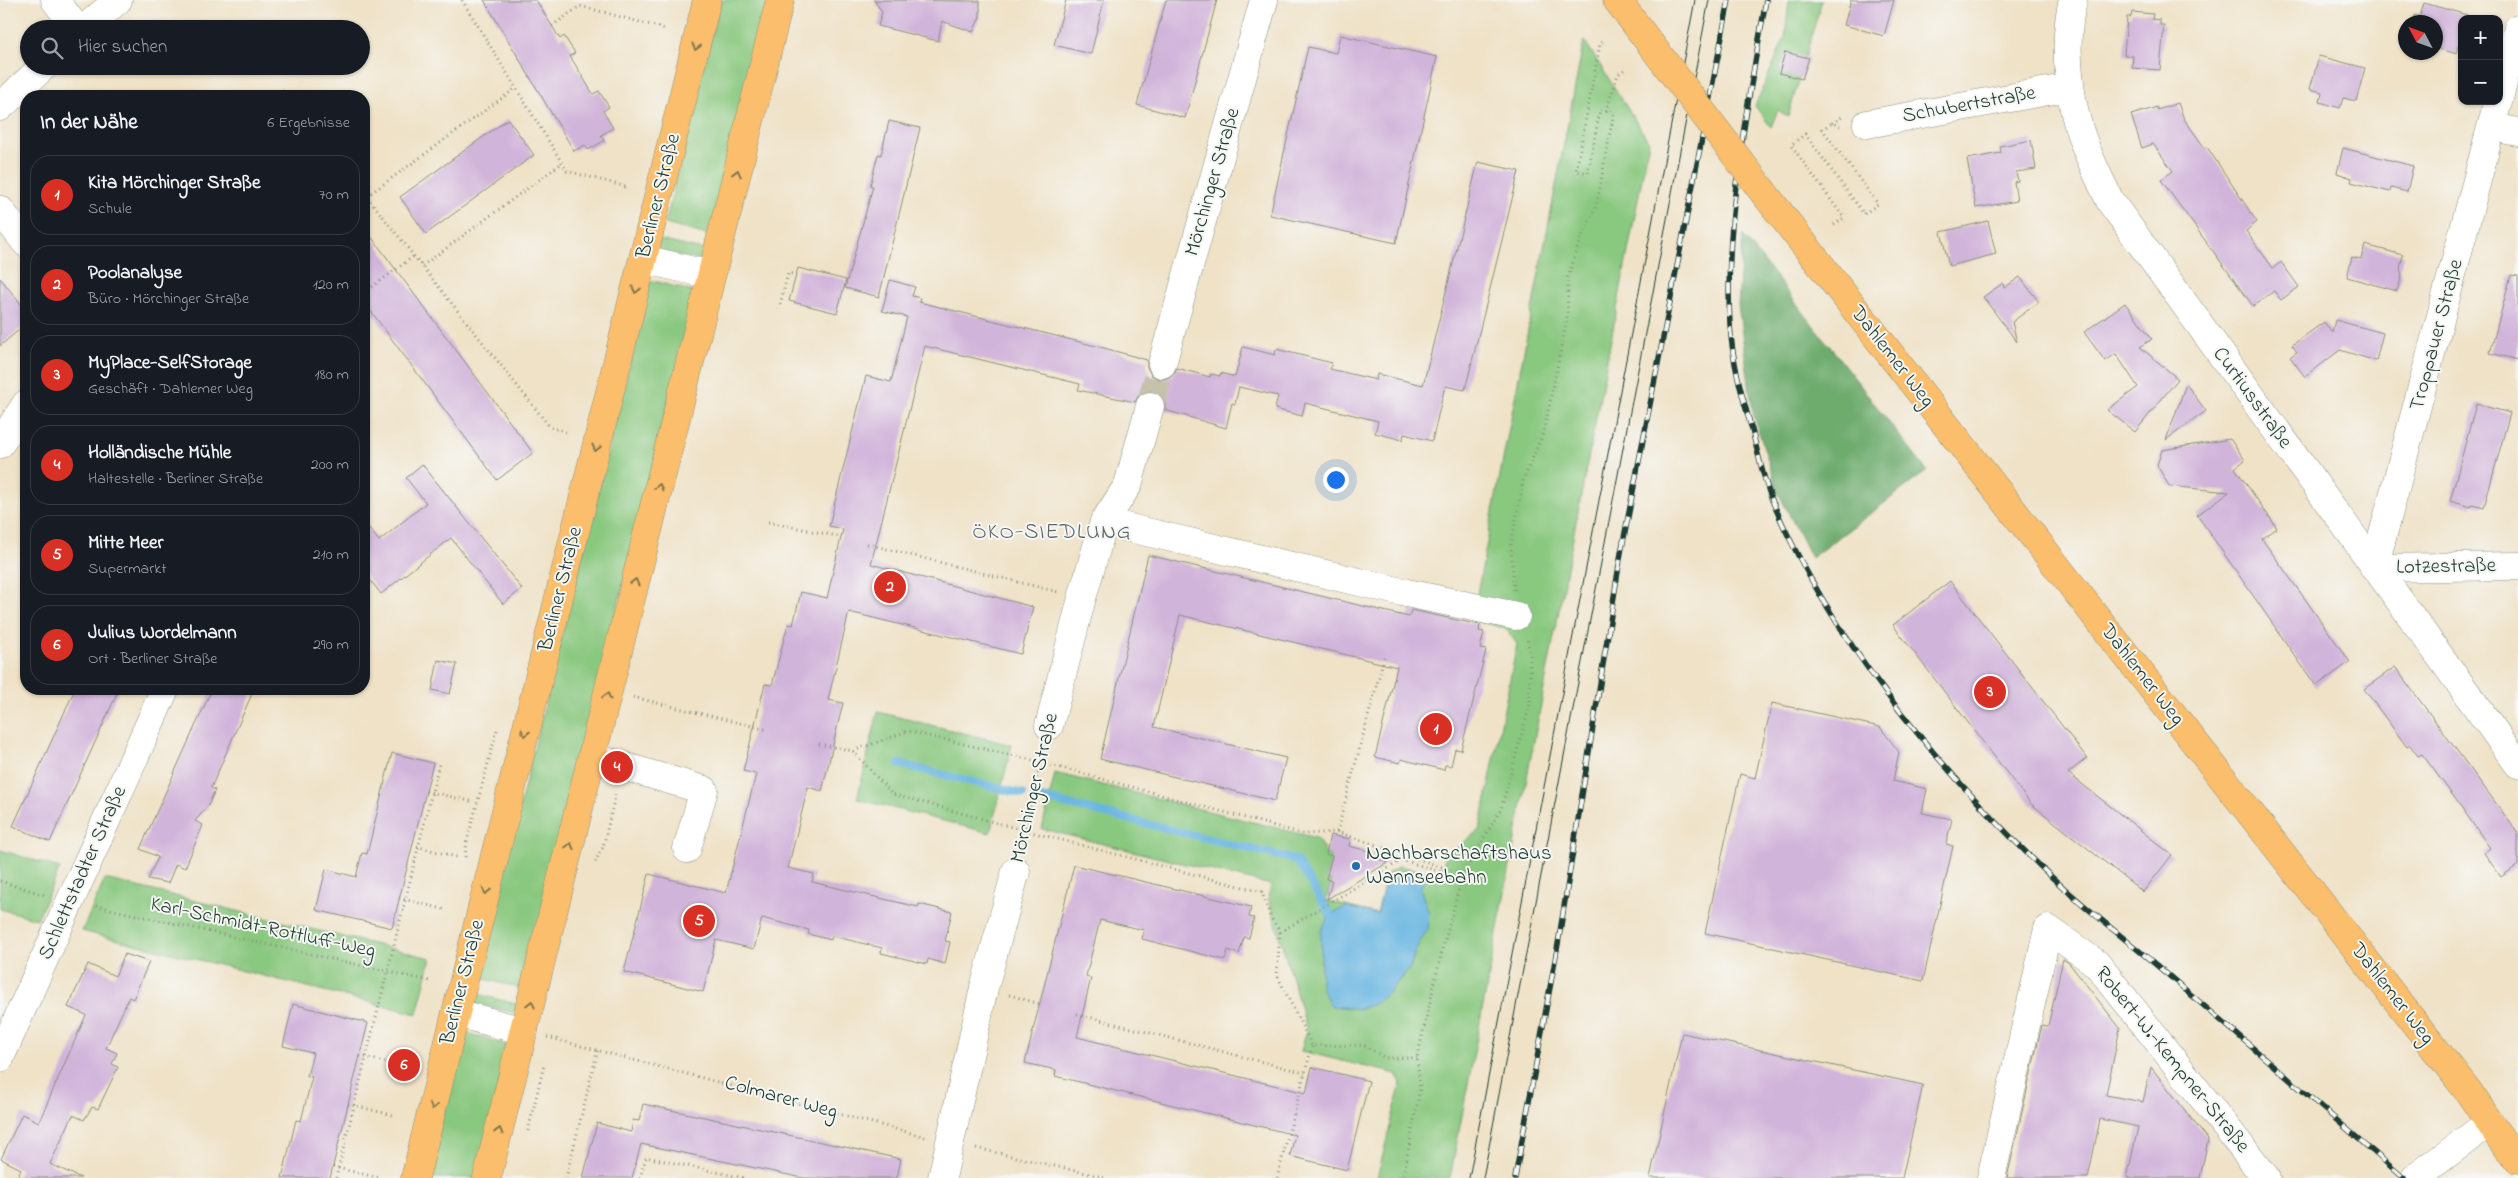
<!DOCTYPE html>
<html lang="de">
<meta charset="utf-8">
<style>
:root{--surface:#171b24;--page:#242831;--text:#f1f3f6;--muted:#9ea1a6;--line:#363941;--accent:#d93025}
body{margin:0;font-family:"Indie Flower",sans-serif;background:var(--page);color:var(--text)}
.controls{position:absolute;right:15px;top:15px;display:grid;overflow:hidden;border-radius:10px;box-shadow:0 1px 4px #0004}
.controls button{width:45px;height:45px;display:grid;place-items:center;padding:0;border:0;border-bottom:1px solid var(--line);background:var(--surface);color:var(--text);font:25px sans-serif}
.compass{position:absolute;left:2398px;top:15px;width:45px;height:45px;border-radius:50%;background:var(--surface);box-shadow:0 1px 4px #0004;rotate:311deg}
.you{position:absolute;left:1335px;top:479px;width:18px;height:18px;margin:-12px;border:4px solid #fff;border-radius:50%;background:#1a73e8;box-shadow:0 0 0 8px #1a73e833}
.badge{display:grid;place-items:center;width:32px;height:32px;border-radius:50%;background:var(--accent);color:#fff;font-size:16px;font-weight:700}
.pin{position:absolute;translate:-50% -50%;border:2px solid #fff;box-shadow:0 1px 5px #0006}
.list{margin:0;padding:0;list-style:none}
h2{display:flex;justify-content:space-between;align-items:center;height:65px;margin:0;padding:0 20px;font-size:21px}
h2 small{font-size:16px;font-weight:400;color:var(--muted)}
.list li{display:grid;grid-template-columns:32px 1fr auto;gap:15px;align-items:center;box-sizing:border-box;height:80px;margin:0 10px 10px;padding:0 10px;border:1px solid var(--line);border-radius:20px}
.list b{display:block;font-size:19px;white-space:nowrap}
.list p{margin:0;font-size:16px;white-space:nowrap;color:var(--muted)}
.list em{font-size:16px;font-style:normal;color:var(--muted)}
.icon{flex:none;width:28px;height:28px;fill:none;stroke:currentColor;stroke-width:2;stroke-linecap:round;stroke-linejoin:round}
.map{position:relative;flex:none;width:2518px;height:1178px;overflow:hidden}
.search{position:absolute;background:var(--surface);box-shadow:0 1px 4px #0004;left:20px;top:20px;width:350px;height:55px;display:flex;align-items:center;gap:12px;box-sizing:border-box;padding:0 18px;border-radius:28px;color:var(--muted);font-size:19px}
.panel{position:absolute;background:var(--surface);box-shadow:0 1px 4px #0004;left:20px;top:90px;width:350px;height:605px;border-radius:20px}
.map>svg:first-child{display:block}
.green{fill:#89c87f;stroke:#54825a}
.forest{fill:#6eac6e;stroke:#467451}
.water{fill:#68b5e2;stroke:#44798b}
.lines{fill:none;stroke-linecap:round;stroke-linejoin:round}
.stream{stroke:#68b5e2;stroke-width:8}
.building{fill:#d1b4da}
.minor-tunnel{stroke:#c5c1aa;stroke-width:28;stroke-dasharray:28 14;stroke-linecap:butt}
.minor-casing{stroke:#87907e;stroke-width:29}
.major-casing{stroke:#87907e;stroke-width:29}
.path{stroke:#87907e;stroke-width:3;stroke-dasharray:1 4;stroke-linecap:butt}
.minor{stroke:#fff;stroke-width:28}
.major{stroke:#fabe6d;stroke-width:28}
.tram{stroke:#1f3d34;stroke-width:1}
.rail-casing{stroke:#1f3d34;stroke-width:5.5}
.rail{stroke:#f6f6f2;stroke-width:4;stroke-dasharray:11;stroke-linecap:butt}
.major-bridge-casing{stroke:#87907e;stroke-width:29;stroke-linecap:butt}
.major-bridge{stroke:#fabe6d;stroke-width:28}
.oneway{stroke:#82774e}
.poi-dot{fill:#1f6fb2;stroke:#f6f6f2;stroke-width:2}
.labels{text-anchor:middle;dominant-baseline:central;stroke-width:4;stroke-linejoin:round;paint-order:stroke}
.street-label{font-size:21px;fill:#1f3d34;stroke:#f6f6f2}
.poi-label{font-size:21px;fill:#1f3d34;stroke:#f6f6f2;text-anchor:start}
.neighbourhood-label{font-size:22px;letter-spacing:1px;fill:#5d676e;stroke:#f6f6f2}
</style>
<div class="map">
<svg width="2518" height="1178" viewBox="0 0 2518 1178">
<rect width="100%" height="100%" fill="#f6f6f2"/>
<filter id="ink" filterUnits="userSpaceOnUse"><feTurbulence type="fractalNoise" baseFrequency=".02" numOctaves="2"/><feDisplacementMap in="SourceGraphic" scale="10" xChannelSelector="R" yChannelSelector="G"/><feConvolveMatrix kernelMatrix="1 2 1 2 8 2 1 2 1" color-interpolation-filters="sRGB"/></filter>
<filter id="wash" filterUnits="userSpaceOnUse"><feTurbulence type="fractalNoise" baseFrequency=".0096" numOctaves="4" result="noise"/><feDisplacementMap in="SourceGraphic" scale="20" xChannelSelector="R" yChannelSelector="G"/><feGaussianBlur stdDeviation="1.12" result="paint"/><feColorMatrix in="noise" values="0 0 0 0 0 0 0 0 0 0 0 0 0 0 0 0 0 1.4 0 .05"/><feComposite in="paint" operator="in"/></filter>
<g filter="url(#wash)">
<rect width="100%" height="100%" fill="#efe2c7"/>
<g class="green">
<polygon points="720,0 768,0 711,236 665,224"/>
<polygon points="1789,0 1822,0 1788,117 1778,110 1771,127 1755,106 1785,37"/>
<polygon points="1584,40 1649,142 1450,1178 1377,1178 1401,1083 1396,1074 1301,1051 1307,1030 1268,897 1271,885 1042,829 1055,773 1317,838 1326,854 1332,856 1326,879 1332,881 1326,901 1377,914 1388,873 1399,866 1441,875 1445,858 1480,829 1517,644 1505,628 1472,620"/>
<polygon points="660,240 707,251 702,261 661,251 658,248"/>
<polygon points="654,281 691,291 695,295 523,989 477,977 650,283"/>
<polygon points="878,712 1012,745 990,833 857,799"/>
<polygon points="0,850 60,868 37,919 0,909"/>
<polygon points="105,879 431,958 417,1014 82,931"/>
<polygon points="474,993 520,1005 515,1013 475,1003 472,1000"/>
<polygon points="466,1033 502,1043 508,1048 476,1178 427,1178 462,1037"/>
</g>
<polygon class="forest" points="1743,235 1927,471 1811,558 1778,492 1753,413 1738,305"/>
<polygon class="water" points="1416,871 1428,876 1420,888 1429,913 1427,930 1416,949 1410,968 1386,995 1372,1005 1359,1009 1331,1006 1321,987 1321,931 1330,914 1347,907 1377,914 1386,877 1400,872"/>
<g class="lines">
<g class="stream">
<polyline points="899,764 1023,794"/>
<polyline points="1041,798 1296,860 1330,914"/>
</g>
</g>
<g id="blocks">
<g class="building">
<polygon points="484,0 536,0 560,39 564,36 575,53 570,56 593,94 599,91 609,107 603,111 613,128 601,135 604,141 588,150 585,145 574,151"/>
<polygon points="874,0 980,1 980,17 973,32 942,21 938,41 878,26 882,12"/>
<polygon points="1066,0 1104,0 1091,54 1054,45"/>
<polygon points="1166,0 1217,0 1185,118 1137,105"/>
<polygon points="1851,0 1894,0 1884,36 1844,25"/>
<polygon points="2424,3 2467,15 2466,19 2462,19 2462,34 2457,54 2436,48 2436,22 2413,22 2415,15 2420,16"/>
<polygon points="2132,12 2153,14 2152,19 2160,20 2160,25 2164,25 2160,70 2132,68 2133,56 2124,55 2127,17 2131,17"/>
<polygon points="1340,35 1437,57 1396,243 1270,215 1308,47 1336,53"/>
<polygon points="1785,52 1809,58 1802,79 1779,73"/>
<polygon points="2319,56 2365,68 2356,101 2343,98 2340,108 2320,102 2322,92 2310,89"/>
<polygon points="2178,103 2184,119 2205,148 2207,147 2257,222 2246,231 2273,268 2281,262 2299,287 2281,300 2274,291 2253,306 2161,180 2173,171 2153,144 2142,148 2131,115 2157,107 2157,110"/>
<polygon points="508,119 534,155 426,234 400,197"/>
<polygon points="889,121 920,128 879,297 845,288 873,186 870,186 878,154 881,155"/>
<polygon points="2031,140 2036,169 2016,172 2018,181 2014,182 2017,201 1976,208 1967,159 2001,153 2000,146"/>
<polygon points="2343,148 2413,166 2407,192 2391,188 2390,192 2351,182 2352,178 2337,173"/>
<polygon points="1478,162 1519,171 1465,390 1445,386 1432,441 1404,434 1403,440 1375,433 1378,421 1305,403 1302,416 1275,409 1278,396 1239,387 1235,404 1232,403 1226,428 1165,410 1165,403 1161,395 1154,391 1146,391 1139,395 1135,402 1078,390 1080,384 925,346 871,564 1033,607 1021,654 849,612 828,700 843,703 822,791 808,787 788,868 814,874 812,882 918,907 919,904 952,912 945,941 950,942 945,964 928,959 927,964 881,953 882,948 832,936 831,940 808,934 809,930 762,918 754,949 716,940 703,992 624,972 649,874 726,893 756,774 743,771 765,684 772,685 788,624 793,625 801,592 827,598 843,529 829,526 866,376 891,382 907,317 882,311 890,280 915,287 912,296 920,298 919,302 1104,348 1147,360 1147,367 1151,375 1158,379 1165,379 1173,375 1177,368 1210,377 1211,374 1220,376 1221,373 1235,377 1243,347 1275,355 1276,349 1332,363 1330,369 1376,380 1377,374 1423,385"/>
<polygon points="1988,221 1996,254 1949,266 1941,232"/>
<polygon points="364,227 533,453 497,480 364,302"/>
<polygon points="2365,245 2403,255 2400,269 2402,276 2397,291 2347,277 2352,257 2361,259"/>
<polygon points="798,268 846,280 837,313 789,301"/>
<polygon points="2511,275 2518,276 2518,360 2490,353"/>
<polygon points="2020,277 2039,302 2012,322 2017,342 1983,297 2003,283 2004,288"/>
<polygon points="0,278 26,310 26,324 0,346"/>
<polygon points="2125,303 2152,339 2140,347 2178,379 2135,432 2107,410 2138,387 2116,354 2105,361 2084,332"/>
<polygon points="2335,320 2383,333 2376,361 2340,350 2305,377 2290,357 2297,352 2292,345 2324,322 2332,332"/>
<polygon points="2186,384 2206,411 2166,440"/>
<polygon points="2476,404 2510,413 2484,507 2472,504 2471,507 2450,501"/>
<polygon points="2230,439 2245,460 2235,468 2277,528 2262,539 2350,662 2316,686 2197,515 2229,492 2169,486 2157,465 2162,450"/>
<polygon points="422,464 522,589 503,604 451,538 381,594 364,572 364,522 379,541 426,503 406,478"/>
<polygon points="1148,555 1409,617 1411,610 1480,625 1479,631 1484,632 1480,649 1486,650 1461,750 1455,749 1451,766 1445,765 1444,770 1401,759 1400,763 1375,757 1397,667 1180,615 1154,727 1286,758 1275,801 1100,759"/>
<polygon points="1950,581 2087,758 2068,773 2172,855 2143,892 2030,803 1893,625"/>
<polygon points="438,660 457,664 450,694 432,690"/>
<polygon points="2395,667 2518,833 2518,865 2501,877 2484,853 2490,848 2457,801 2422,754 2418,756 2410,745 2407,747 2364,689"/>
<polygon points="75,689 119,689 50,842 13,826"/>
<polygon points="212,689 254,689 211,788 215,790 208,806 195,821 203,825 185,868 176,864 168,883 148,879 158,857 140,849"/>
<polygon points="1772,703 1880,727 1899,752 1893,781 1927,789 1922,813 1952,819 1946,844 1953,846 1923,981 1705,933 1740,774 1755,778"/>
<polygon points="392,753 433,763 392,928 316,910 326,869 356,877 362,853 367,854"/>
<polygon points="1330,835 1350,839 1349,846 1372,852 1370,857 1389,862 1327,899 1332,881 1326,879 1332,856 1326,854"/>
<polygon points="1074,865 1251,907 1249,917 1254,918 1249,938 1244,937 1239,954 1228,950 1225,960 1142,939 1144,930 1100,920 1086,976 1091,978 1077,1037 1306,1093 1312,1067 1369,1081 1347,1170 1290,1156 1295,1135 1055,1076 1056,1070 1025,1063"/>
<polygon points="125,954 149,962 133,999 129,997 106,1048 117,1053 112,1064 118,1067 98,1109 92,1107 84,1120 73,1115 50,1164 81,1178 17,1178 21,1169 1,1159 22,1114 39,1122 86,1015 68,1007 88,964 115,976"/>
<polygon points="2063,959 2069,963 2120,1028 2106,1095 2143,1102 2151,1067 2208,1140 2200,1178 2127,1178 2138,1127 2100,1119 2088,1178 2007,1178 2042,1025 2048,1026"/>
<polygon points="293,1004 368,1023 330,1178 282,1178 296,1120 301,1121 312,1077 307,1076 313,1053 283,1046"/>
<polygon points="1682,1033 1923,1085 1902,1178 1650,1178"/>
<polygon points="643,1104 901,1159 897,1178 803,1178 641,1144 632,1178 583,1178 597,1123 631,1132 633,1120 639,1121"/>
</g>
</g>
</g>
<g filter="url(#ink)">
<use href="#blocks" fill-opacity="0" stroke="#87907e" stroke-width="1"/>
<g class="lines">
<polyline class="minor-tunnel" points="1150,406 1162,364"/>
<defs>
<g id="minor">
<polyline points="55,0 77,29"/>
<path d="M2073 0C2062 42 2069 108 2086 148 2093 166 2102 184 2110 201L2518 764"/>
<polyline points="84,29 118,0"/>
<polyline points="2499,98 2518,28"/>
<polyline points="2498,101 2374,568 2518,566"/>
<polyline points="0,107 44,66"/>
<polyline points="1867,124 2070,87"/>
<polyline points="2492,127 2518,132"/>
<polyline points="0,210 26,243"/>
<polyline points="643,259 711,275"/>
<polyline points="1162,364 1264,0"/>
<polyline points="0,444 26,404"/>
<polyline points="1104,522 1402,592 1516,616"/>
<polyline points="1049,726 1082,598 1104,522 1128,485 1150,406"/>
<polyline points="592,757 704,790 687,849"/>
<polyline points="456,1013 524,1031"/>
<polyline points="0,1058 165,689"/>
<polyline points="942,1178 984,988 1016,871"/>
<polyline points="1991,1178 2048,929 2097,964 2266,1178"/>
<polyline points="2415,1178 2490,1122"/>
</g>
<g id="major">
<polyline points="1617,0 1662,59"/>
<polyline points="1764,193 2468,1091 2507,1148 2518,1159"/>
<polyline points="415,1178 707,0"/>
<polyline points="487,1178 780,0"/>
</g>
</defs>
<use href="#minor" class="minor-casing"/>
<use href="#major" class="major-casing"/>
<g class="path">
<polyline points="462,0 567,171 627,187"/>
<polyline points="552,26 580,6 666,29"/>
<polyline points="282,90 287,96"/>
<polyline points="1606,111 1618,74 1627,68"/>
<polyline points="1832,123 1842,117"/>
<polyline points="364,193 550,427 566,432"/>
<polyline points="367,196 516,88"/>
<polyline points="1834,225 1844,218 1791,145 1805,134 1864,214 1878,204 1822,129 1832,123 1840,126"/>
<polyline points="422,266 562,163"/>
<polyline points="364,293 414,256"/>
<polyline points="779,309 788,273 796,275"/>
<polyline points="768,522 841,537"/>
<polyline points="867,544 1058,592"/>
<polyline points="1514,590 1511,545 1524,478 1544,431 1567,319 1568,277 1581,238 1596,207 1614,112 1600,110 1588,173 1576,171 1600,44 1605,40"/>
<polyline points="633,697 768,730"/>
<polyline points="819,744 853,751 908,731 1040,762 1304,834 1337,832 1463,874"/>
<polyline points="853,751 892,794 1023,830 1262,892 1270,916 1280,932 1402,860"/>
<polyline points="426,791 474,802"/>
<polyline points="1337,832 1385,654"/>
<polyline points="412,845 460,858"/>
<polyline points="1021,846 1043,750"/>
<polyline points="1377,847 1377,852 1441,872 1445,867"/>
<polyline points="465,857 467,841 497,730"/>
<polyline points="595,862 603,847 616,792"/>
<polyline points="0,881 45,895"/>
<polyline points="399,898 447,910"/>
<polyline points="96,906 430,981"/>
<polyline points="1280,932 1277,975 1312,1046 1363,1045 1386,1058 1417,1058"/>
<polyline points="1009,995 1040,1004"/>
<polyline points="1077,1014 1305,1073"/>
<polyline points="547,1037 926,1137"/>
<polyline points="360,1056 408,1068"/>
<polyline points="348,1104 396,1116"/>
<polyline points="528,1131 544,1065"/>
<polyline points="976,1148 1107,1178"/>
<polyline points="333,1167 380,1178"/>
<polyline points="336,1178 439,764"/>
<polyline points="566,1178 598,1049"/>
<polyline points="640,1178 646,1157 744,1178"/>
<polyline points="1277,1178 1312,1046"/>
<polyline points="1400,1178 1404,1173 1420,1089 1417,1058 1441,955 1463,874 1501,809 1530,704 1530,652 1527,639"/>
</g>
<use href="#minor" class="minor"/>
<use href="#major" class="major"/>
<g class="tram">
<polyline points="1469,1178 1695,0"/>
<polyline points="1483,1178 1709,0"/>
</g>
<defs>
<g id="rail">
<path d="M1766 0C1748 102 1724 221 1730 324 1732 360 1742 396 1752 430 1758 453 1763 478 1772 500 1829 636 1935 764 2040 866 2080 905 2125 938 2167 974 2246 1042 2325 1110 2404 1178"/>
<polyline points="1515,1178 1558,944 1621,553 1729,0"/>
</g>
</defs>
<use href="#rail" class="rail-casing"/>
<use href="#rail" class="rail"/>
<defs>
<polyline id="major-bridge" points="1662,59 1764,193"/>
</defs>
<use href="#major-bridge" class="major-bridge-casing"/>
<use href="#major-bridge" class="major-bridge"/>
</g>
<defs><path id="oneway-chevron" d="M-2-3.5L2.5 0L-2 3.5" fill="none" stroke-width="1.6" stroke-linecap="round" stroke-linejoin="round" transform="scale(1.25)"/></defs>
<g class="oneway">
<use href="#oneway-chevron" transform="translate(696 47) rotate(104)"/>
<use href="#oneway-chevron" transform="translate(737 173) rotate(-76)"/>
<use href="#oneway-chevron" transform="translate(636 290) rotate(104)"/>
<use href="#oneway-chevron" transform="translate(596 448) rotate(104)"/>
<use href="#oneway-chevron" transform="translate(659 487) rotate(-76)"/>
<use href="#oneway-chevron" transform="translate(635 582) rotate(-76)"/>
<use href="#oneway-chevron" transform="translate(607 696) rotate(-76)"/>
<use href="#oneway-chevron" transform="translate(525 733) rotate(104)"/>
<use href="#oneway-chevron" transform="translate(570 846) rotate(-76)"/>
<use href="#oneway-chevron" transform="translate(486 891) rotate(104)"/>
<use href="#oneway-chevron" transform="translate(531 1004) rotate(-76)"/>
<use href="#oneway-chevron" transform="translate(433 1106) rotate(104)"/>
<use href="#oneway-chevron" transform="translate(499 1131) rotate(-76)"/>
</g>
</g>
<circle class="poi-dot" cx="1356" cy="866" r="5"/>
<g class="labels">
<g class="street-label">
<text transform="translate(1969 105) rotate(-10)">Schubertstraße</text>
<text transform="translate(1213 182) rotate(-74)">Mörchinger Straße</text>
<text transform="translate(659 196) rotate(-76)">Berliner Straße</text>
<text transform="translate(2437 335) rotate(-75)">Troppauer Straße</text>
<text transform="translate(1892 357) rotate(52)">Dahlemer Weg</text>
<text transform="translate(2252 398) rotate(54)">Curtiusstraße</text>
<text transform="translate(2446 567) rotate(-1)">Lotzestraße</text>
<text transform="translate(561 589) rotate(-76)">Berliner Straße</text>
<text transform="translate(2142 675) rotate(52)">Dahlemer Weg</text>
<text transform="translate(1035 788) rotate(-77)">Mörchinger Straße</text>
<text transform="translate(83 873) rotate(-66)">Schlettstadter Straße</text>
<text transform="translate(263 928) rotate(12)">Karl-Schmidt-Rottluff-Weg</text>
<text transform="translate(463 982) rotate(-76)">Berliner Straße</text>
<text transform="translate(2392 994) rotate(52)">Dahlemer Weg</text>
<text transform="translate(2172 1060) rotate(51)">Robert-W.-Kempner-Straße</text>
<text transform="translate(781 1098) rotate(15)">Colmarer Weg</text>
</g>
<g class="poi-label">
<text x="1366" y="854">Nachbarschaftshaus<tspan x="1366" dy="24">Wannseebahn</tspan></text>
</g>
<g class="neighbourhood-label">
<text x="1052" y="533">ÖKO-SIEDLUNG</text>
</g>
</g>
</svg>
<div class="controls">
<button>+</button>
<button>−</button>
</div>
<svg class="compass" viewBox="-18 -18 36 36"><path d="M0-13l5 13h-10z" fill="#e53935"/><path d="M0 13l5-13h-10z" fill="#9ea1a6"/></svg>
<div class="you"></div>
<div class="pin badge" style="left:1436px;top:729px">1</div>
<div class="pin badge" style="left:890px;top:587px">2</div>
<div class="pin badge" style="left:1990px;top:692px">3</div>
<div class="pin badge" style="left:617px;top:767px">4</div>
<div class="pin badge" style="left:699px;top:921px">5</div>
<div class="pin badge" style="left:404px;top:1065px">6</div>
<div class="search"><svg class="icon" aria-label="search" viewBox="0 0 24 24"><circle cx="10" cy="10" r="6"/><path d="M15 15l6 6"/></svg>Hier suchen</div>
<section class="panel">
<h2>In der Nähe<small>6 Ergebnisse</small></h2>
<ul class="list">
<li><span class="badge">1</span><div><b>Kita Mörchinger Straße</b><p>Schule</p></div><em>70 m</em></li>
<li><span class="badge">2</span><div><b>Poolanalyse</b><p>Büro · Mörchinger Straße</p></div><em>120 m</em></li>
<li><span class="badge">3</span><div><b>MyPlace-SelfStorage</b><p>Geschäft · Dahlemer Weg</p></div><em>180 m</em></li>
<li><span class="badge">4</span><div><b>Holländische Mühle</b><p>Haltestelle · Berliner Straße</p></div><em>200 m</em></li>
<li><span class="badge">5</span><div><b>Mitte Meer</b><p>Supermarkt</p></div><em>210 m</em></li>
<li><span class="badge">6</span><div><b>Julius Wordelmann</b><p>Ort · Berliner Straße</p></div><em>290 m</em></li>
</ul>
</section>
</div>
